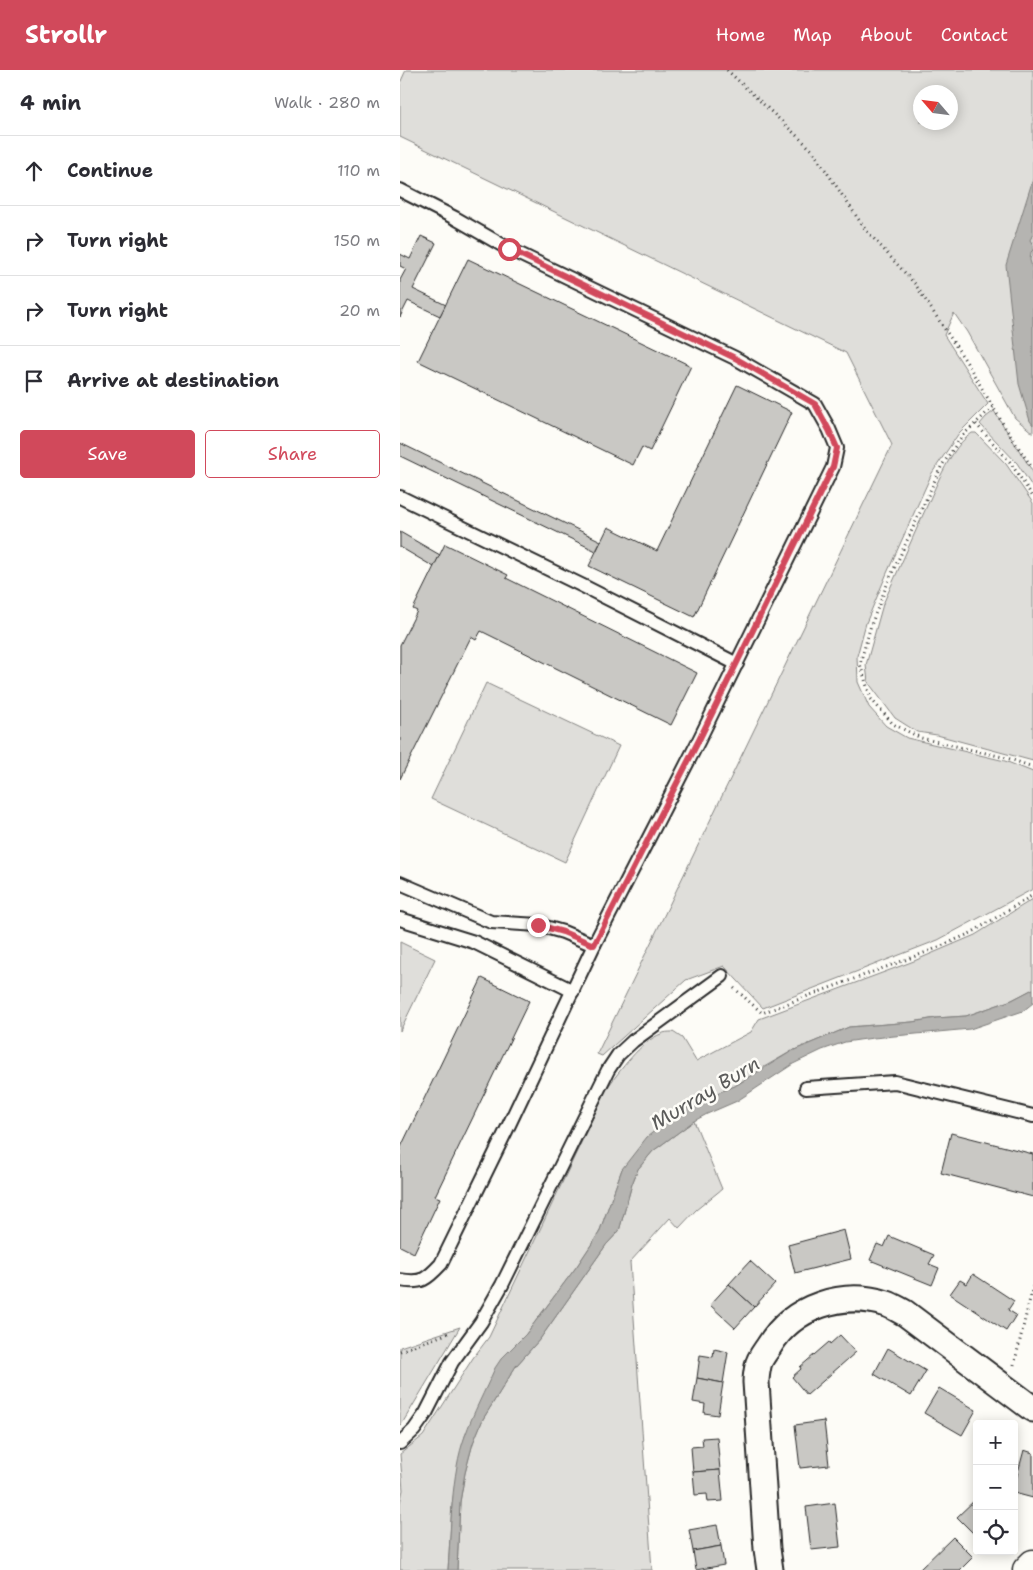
<!DOCTYPE html>
<meta charset="utf-8">
<style>
:root{--surface:#fff;--page:#f7f7f7;--text:#2b2b33;--muted:#7c7c81;--line:#e1e1e2;--accent:#d1495b}
body{margin:0;font-family:"Shantell Sans",sans-serif;background:var(--page);color:var(--text)}
.controls{position:absolute;right:15px;bottom:15px;display:grid;overflow:hidden;border-radius:5px;box-shadow:0 2px 12px #0003}
.controls button{width:45px;height:45px;display:grid;place-items:center;padding:0;border:0;border-bottom:1px solid var(--line);background:var(--surface);color:var(--text);font:25px sans-serif}
.compass{position:absolute;left:513px;top:15px;width:45px;height:45px;border-radius:50%;background:var(--surface);box-shadow:0 2px 12px #0003;rotate:298deg}
.stop{position:absolute;width:15px;height:15px;margin:-11px;border:4px solid #d1495b;border-radius:50%;background:#fff}
.stop.end{background:#d1495b;border-color:#fff;box-shadow:0 1px 5px #0008}
.list{margin:0;padding:0;list-style:none}
h2{display:flex;justify-content:space-between;align-items:center;height:65px;margin:0;padding:0 20px;font-size:21px}
h2 small{font-size:16px;font-weight:400;color:var(--muted)}
.list li{display:grid;grid-template-columns:32px 1fr auto;gap:15px;align-items:center;box-sizing:border-box;height:70px;padding:0 20px;border-top:1px solid var(--line)}
.list b{display:block;font-size:19px;white-space:nowrap}
.list em{font-size:16px;font-style:normal;color:var(--muted)}
.actions{display:flex;gap:10px;padding:15px 20px}
.actions a{flex:1;padding:11px 0;border:1px solid var(--accent);border-radius:5px;text-align:center;font-size:18px;color:var(--accent)}
.actions .main{background:var(--accent);color:#fff}
.icon{flex:none;width:28px;height:28px;fill:none;stroke:currentColor;stroke-width:2;stroke-linecap:round;stroke-linejoin:round}
.map{position:relative;flex:none;width:633px;height:1500px;overflow:hidden}
header{display:flex;align-items:center;gap:30px;box-sizing:border-box;height:70px;padding:0 25px;background:var(--accent);color:#fff}
header strong{font-size:24px}
nav{display:flex;gap:28px;margin-inline-start:auto;font-size:18px}
main{display:flex}
aside{flex:1;background:var(--surface)}
.map>svg:first-child{display:block}
.green{fill:#dfdeda;stroke:#858482;fill-rule:evenodd}
.water{fill:#b5b4b1;stroke:#7e7d7b}
.building{fill:#c9c8c4;stroke:#2b2b2b}
.lines{fill:none;stroke-linecap:round;stroke-linejoin:round}
.service-casing{stroke:#2b2b2b;stroke-width:16}
.minor-casing{stroke:#2b2b2b;stroke-width:29}
.tertiary-casing{stroke:#2b2b2b;stroke-width:31}
.path{stroke:#2b2b2b;stroke-width:3;stroke-dasharray:1 4;stroke-linecap:butt}
.service{stroke:#fdfcf7;stroke-width:12}
.minor{stroke:#fdfcf7;stroke-width:25}
.tertiary{stroke:#fdfcf7;stroke-width:28}
.route{stroke:#d1495b;stroke-width:6}
.labels{text-anchor:middle;dominant-baseline:central;stroke-width:5;stroke-linejoin:round;paint-order:stroke}
.water-label{font-size:20px;font-style:italic;fill:#5b5b5a;stroke:#fdfcf7}
</style>
<header>
<strong>Strollr</strong>
<nav><a>Home</a><a>Map</a><a>About</a><a>Contact</a></nav>
</header>
<main>
<aside>
<h2>4 min<small>Walk · 280 m</small></h2>
<ul class="list">
<li><svg class="icon" aria-label="ahead" viewBox="0 0 24 24"><path d="M12 20V5M6 11l6-6 6 6"/></svg><div><b>Continue</b></div><em>110 m</em></li>
<li><svg class="icon" aria-label="right" viewBox="0 0 24 24"><path d="M7 20v-9h11M14 6l5 5-5 5"/></svg><div><b>Turn right</b></div><em>150 m</em></li>
<li><svg class="icon" aria-label="right" viewBox="0 0 24 24"><path d="M7 20v-9h11M14 6l5 5-5 5"/></svg><div><b>Turn right</b></div><em>20 m</em></li>
<li><svg class="icon" aria-label="arrive" viewBox="0 0 24 24"><path d="M6 21V4h12l-3 4 3 4H6"/></svg><div><b>Arrive at destination</b></div></li>
</ul>
<div class="actions"><a class="main">Save</a><a>Share</a></div>
</aside>
<div class="map">
<svg width="633" height="1500" viewBox="0 0 633 1500">
<rect width="100%" height="100%" fill="#fdfcf7"/>
<filter id="ink" filterUnits="userSpaceOnUse"><feTurbulence type="fractalNoise" baseFrequency=".02" numOctaves="2"/><feDisplacementMap in="SourceGraphic" scale="10" xChannelSelector="R" yChannelSelector="G"/><feConvolveMatrix kernelMatrix="1 2 1 2 8 2 1 2 1" color-interpolation-filters="sRGB"/></filter>
<g filter="url(#ink)">
<g class="green">
<path d="M6 0H633V363L615 348 567 262 554 243 544 265 588 334 559 363 532 403 487 503 466 553 457 586 458 612 469 637 486 656 507 668 605 691 633 702V819L538 870 363 938 324 896 286 910 202 986 197 984 492 375 446 283 0 67V13ZM520 22H550V52H520Z"/>
<polygon points="594,341 633,402 633,418 617,393 580,354 586,347"/>
<path d="M572 363H576L580 367 606 394 633 433V691L537 665 517 662 495 648 468 612 466 595 483 534 539 409C547 393 557 373 572 363Z"/>
<polygon points="86,613 219,676 165,792 31,729"/>
<path d="M633 829V919L612 930 566 946 536 948 512 952 449 957 392 981 364 997 335 1016 299 1030 222 1099 199 1163 177 1196 126 1264 117 1274 65 1366 57 1401 52 1435 48 1500H0V1433L3 1420 0 1384 23 1366 73 1288 89 1267 207 1018C219 1002 241 971 261 964 264 962 269 962 273 962L282 968 296 991 351 962 359 949 514 891 575 865Z"/>
<polygon points="0,872 35,889 0,961"/>
<polygon points="294,1051 322,1119 296,1140 279,1158 270,1148 230,1192 252,1500 57,1500 60,1432 65,1403 73,1373 83,1349 116,1296 140,1269 206,1175 219,1161 232,1114 238,1099 253,1081"/>
<polygon points="60,1257 0,1357 0,1277"/>
</g>
<g class="water">
<polygon points="633,109 633,164 630,170 633,175 633,180 631,182 630,190 633,201 633,355 630,351 619,314 606,195"/>
<path d="M633 919V933L623 941 570 959 473 968 445 972 422 980 393 994 337 1031 307 1044 294 1051 253 1081 238 1099 232 1114 219 1161 206 1175 140 1269 116 1296 83 1349 73 1373 65 1403 60 1432 57 1500H48C51 1459 51 1403 65 1366 73 1343 85 1321 95 1298L101 1289 126 1264 177 1196 199 1163 222 1099 247 1067 262 1055 299 1030 335 1016 392 981 449 957 512 952 536 948 566 946 612 930Z"/>
</g>
<g class="building">
<polygon points="21,166 36,173 13,219 46,235 40,246 8,231 0,247 0,210 6,199 0,196 0,184 10,189"/>
<polygon points="68,189 291,296 250,381 242,377 233,395 18,291"/>
<polygon points="337,315 392,342 294,547 189,496 208,457 257,481"/>
<polygon points="0,373 201,471 196,481 0,386"/>
<polygon points="0,462 40,485 34,497 0,477"/>
<polygon points="45,474 108,505 106,508 297,603 271,655 81,561 76,570 71,567 0,709 0,575 17,541 13,539"/>
<polygon points="82,908 129,931 35,1126 40,1128 14,1183 0,1176 0,1079"/>
<polygon points="551,1063 633,1084 633,1127 541,1103"/>
<polygon points="444,1160 451,1189 395,1203 388,1175"/>
<polygon points="489,1166 534,1185 529,1194 539,1198 532,1215 470,1190 477,1174 484,1177"/>
<polygon points="350,1191 375,1214 354,1237 329,1214"/>
<polygon points="573,1204 614,1231 608,1240 616,1245 606,1261 550,1224 560,1210 567,1214"/>
<polygon points="329,1214 354,1237 335,1258 310,1235"/>
<polygon points="440,1265 456,1282 407,1325 392,1307 401,1299 400,1297 429,1272 430,1274"/>
<polygon points="488,1278 526,1301 511,1326 474,1304"/>
<polygon points="314,1279 328,1282 323,1313 297,1308 300,1285 313,1287"/>
<polygon points="297,1308 323,1313 318,1345 304,1343 305,1334 293,1332"/>
<polygon points="539,1318 576,1340 562,1365 524,1343"/>
<polygon points="424,1351 429,1395 400,1398 395,1355"/>
<polygon points="317,1367 320,1400 293,1402 291,1377 303,1376 302,1368"/>
<polygon points="624,1380 633,1383 633,1428 614,1423 614,1417"/>
<polygon points="320,1400 323,1431 308,1432 307,1424 295,1425 293,1402"/>
<polygon points="577,1428 577,1467 557,1447"/>
<polygon points="435,1433 440,1477 411,1480 406,1437"/>
<polygon points="317,1455 321,1476 293,1481 289,1460"/>
<polygon points="553,1467 573,1487 560,1500 519,1500"/>
<polygon points="321,1476 324,1495 296,1500 293,1481"/>
</g>
<g class="lines">
<defs>
<g id="service">
<path d="M0 120 55 148 109 179 335 288 415 334 429 359 437 378 433 397 299 670 194 875 107 1059 41 1194C27 1209 22 1214 0 1210"/>
<polyline points="0,427 183,516 337,594"/>
<polyline points="0,813 91,852 138,855 163,862 194,875"/>
<polyline points="0,849 74,872 173,921"/>
<polyline points="406,1018 495,1012 633,1046"/>
<polyline points="0,1373 14,1360 26,1343 52,1292 81,1252 102,1215 208,1000 218,985 233,971 322,906"/>
</g>
<path id="minor" d="M370 1500 367 1479 356 1312C356 1307 357 1301 358 1296 359 1289 365 1282 369 1276 393 1236 443 1220 487 1234 493 1236 499 1240 505 1243L633 1339"/>
<polyline id="tertiary" points="627,1500 633,1494"/>
</defs>
<use href="#service" class="service-casing"/>
<use href="#minor" class="minor-casing"/>
<use href="#tertiary" class="tertiary-casing"/>
<g class="path">
<polyline points="327,0 412,80 465,159 515,214 567,293 606,359 633,399"/>
<polyline points="593,337 562,366 541,397 488,512 471,555 460,594 471,629 493,654 521,668 607,688 633,697"/>
<polyline points="576,354 610,392 633,427"/>
<polyline points="334,918 362,943 532,880 571,863 633,825"/>
<polyline points="0,1281 49,1263"/>
<polyline points="614,1295 633,1216"/>
</g>
<use href="#service" class="service"/>
<use href="#minor" class="minor"/>
<use href="#tertiary" class="tertiary"/>
</g>
</g>
<g class="lines" filter="url(#ink)">
<polyline class="route" points="109,179 335,288 415,334 429,360 437,378 433,397 299,670 194,875 163,862 138,855"/>
</g>
<g class="labels">
<g class="water-label">
<text transform="translate(305 1023) rotate(-31)">Murray Burn</text>
</g>
</g>
</svg>
<div class="controls">
<button>+</button>
<button>−</button>
<button><svg class="icon" aria-label="locate" viewBox="0 0 24 24"><circle cx="12" cy="12" r="6"/><path d="M12 2v4M12 18v4M2 12h4M18 12h4"/></svg></button>
</div>
<svg class="compass" viewBox="-18 -18 36 36"><path d="M0-13l5 13h-10z" fill="#e53935"/><path d="M0 13l5-13h-10z" fill="#7c7c81"/></svg>
<div class="stop" style="left:109px;top:179px"></div>
<div class="stop end" style="left:138px;top:855px"></div>
</div>
</main>
